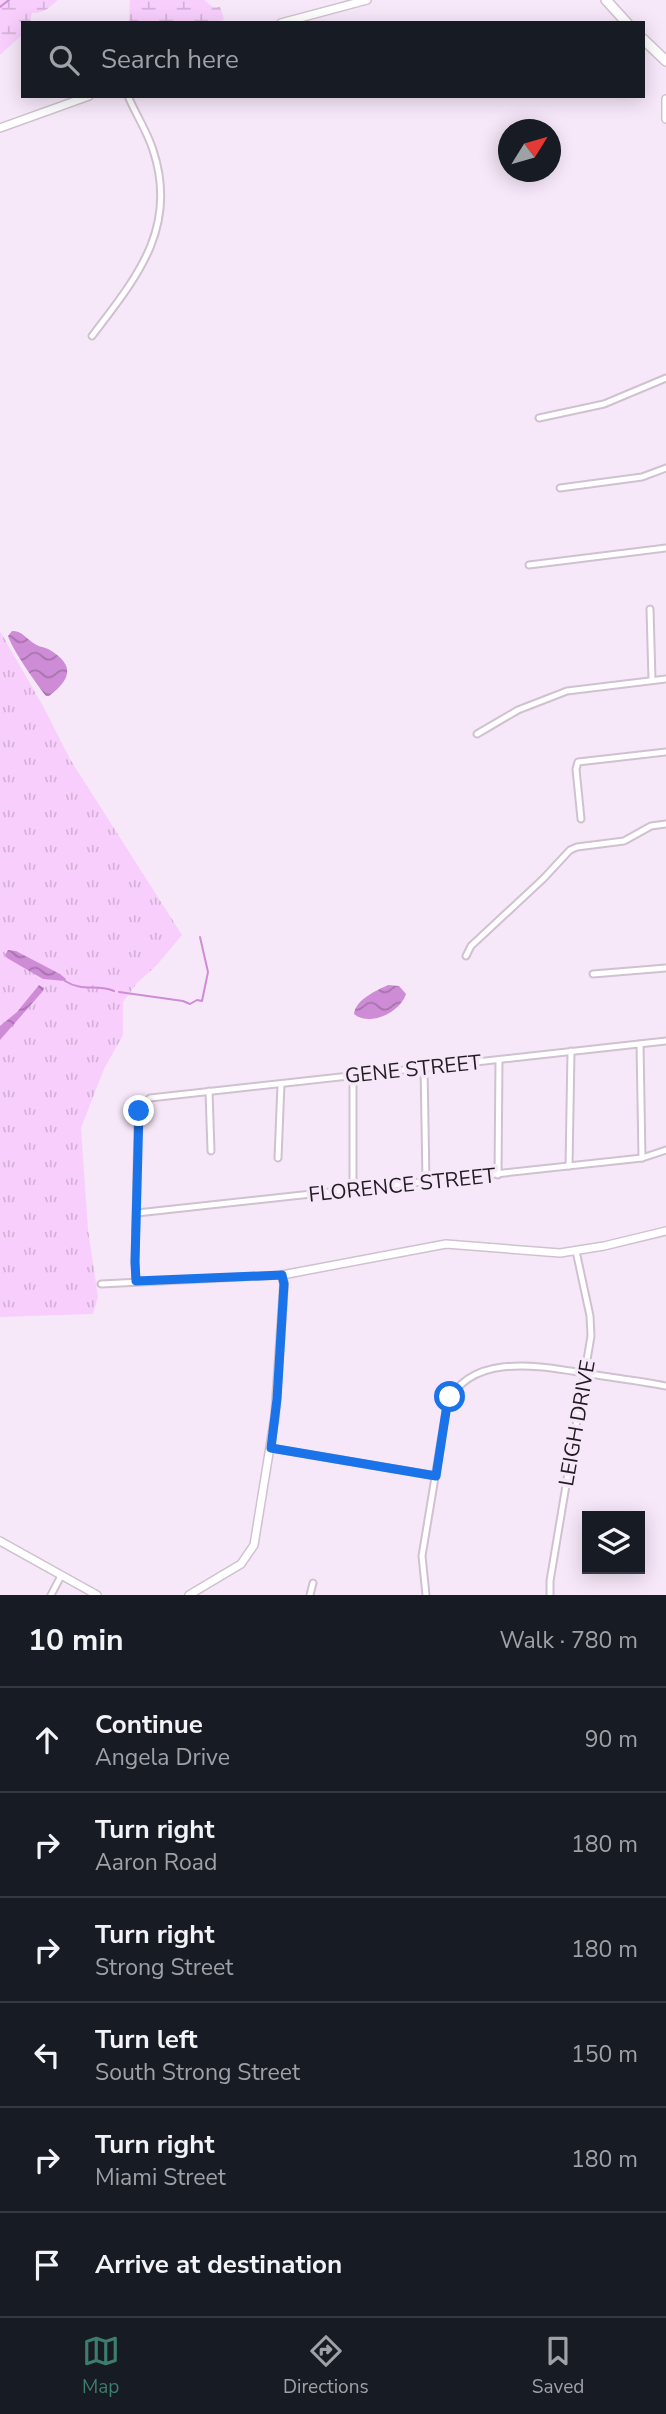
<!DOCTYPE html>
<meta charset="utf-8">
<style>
:root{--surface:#171b24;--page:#242831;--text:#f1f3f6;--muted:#9ea1a6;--line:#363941;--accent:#3d7d6b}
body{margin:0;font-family:"Nunito Sans",sans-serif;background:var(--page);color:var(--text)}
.controls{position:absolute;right:21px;bottom:21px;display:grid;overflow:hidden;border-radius:0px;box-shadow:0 4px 18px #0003}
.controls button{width:63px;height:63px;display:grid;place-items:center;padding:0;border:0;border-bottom:2px solid var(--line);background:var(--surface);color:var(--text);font:35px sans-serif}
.compass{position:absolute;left:498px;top:119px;width:63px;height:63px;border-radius:50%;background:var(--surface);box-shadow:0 4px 18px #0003;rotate:53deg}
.stop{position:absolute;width:21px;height:21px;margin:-16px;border:5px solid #1a73e8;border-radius:50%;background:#fff}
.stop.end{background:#1a73e8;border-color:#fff;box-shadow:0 2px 7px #0008}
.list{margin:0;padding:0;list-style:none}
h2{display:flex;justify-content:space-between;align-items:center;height:91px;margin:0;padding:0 28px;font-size:30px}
h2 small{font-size:23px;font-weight:400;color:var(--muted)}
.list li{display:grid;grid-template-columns:46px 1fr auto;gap:21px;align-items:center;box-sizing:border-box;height:105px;padding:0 28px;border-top:2px solid var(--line)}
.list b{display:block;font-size:26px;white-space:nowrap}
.list p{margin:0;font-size:23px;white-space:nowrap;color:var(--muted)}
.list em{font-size:23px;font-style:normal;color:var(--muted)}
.icon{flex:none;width:38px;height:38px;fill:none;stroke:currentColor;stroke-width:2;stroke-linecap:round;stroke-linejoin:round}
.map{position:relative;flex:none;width:666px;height:1595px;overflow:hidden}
.search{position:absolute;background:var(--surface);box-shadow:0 4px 18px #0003;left:21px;right:21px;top:21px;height:77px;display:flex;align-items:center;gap:18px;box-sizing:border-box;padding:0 24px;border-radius:0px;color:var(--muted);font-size:26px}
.sheet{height:721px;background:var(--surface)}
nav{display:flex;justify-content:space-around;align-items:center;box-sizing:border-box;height:98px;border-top:2px solid var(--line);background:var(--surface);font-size:19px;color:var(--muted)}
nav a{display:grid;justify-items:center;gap:4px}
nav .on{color:var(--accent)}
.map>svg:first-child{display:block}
.grass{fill:url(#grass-tufts)}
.wetland{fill:url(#wetland-marsh)}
.water{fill:url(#water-waves)}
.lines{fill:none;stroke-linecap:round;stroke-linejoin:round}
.stream{stroke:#ce8cd6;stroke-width:2}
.minor-casing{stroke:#d0c1d1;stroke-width:9}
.tertiary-casing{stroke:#d0c1d1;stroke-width:10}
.primary-casing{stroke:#d0c1d1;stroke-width:12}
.minor{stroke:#fff;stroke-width:5}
.tertiary{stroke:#fff;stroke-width:7}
.primary{stroke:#fff;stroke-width:9}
.route{stroke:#1a73e8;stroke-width:9}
.labels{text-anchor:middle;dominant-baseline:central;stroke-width:7;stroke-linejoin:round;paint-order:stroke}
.street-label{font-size:21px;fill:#221c22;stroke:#f7e8f9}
</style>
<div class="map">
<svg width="666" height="1595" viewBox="0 0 666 1595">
<defs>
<pattern id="grass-tufts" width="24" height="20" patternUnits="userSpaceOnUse" patternTransform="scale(1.75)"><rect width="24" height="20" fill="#f8cffc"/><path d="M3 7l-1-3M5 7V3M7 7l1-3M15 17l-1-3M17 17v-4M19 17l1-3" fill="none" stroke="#d4b1d8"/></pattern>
<pattern id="wetland-marsh" width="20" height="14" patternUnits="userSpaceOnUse" patternTransform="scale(1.75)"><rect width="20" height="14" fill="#f8cffc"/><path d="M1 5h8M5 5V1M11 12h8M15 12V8" fill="none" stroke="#d4b1d8"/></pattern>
<pattern id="water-waves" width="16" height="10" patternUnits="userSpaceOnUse" patternTransform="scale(1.75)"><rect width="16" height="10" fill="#ce8cd6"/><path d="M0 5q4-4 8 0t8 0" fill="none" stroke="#a772ad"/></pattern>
</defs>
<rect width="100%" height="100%" fill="#f7e8f9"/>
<polygon class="grass" points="0,631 43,706 70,759 182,935 157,965 137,983 123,1002 123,1035 104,1069 81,1128 88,1229 98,1297 93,1314 0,1317"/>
<g class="wetland">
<path d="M0 0H58C50 7 43 14 32 13L30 23H23V34L0 55Z"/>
<polygon points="130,0 204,0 213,7 220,7 224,19 217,23 139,23 137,21 131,22 129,20"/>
</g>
<g class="water">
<path d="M12 631C23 631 26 639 35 644 39 647 45 647 50 650 76 666 70 680 49 696H46C37 685 12 649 8 636Z"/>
<polygon points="8,950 16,951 60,974 66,979 65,981 43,979 7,958 5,955"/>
<polygon points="39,985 44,988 43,991 0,1040 0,1026 17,1012"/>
<path d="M388 985 399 986 406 994C400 1013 369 1027 354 1014 356 999 376 991 388 985Z"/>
</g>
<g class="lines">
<g class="stream">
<polyline points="0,7 9,0"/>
<path d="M65 981C82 992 98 984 114 991"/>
<polyline points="119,992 183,1001 190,1004 197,1000 202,1001 208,972 200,937"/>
</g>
<defs>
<g id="minor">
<path d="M92 336C136 278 179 228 153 150 147 131 136 115 128 96"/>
<polyline points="539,418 604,404 666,378"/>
<polyline points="560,488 642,477 666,468"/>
<polyline points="529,565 666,548"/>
<polyline points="650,609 652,680"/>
<polyline points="477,734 518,710 567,691 666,679"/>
<polyline points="581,819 576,769 578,762 666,752"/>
<polyline points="466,956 471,946 543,879 570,850 577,847 624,841 651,826 666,824"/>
<polyline points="593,974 666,968"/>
<polyline points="640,1044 642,1158"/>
<polyline points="424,1067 426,1181"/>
<polyline points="353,1074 353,1188"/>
<polyline points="209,1091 211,1151"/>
<polyline points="278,1158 281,1084"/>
<polyline points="569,1166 571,1051"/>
<polyline points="498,1175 499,1060"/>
<polyline points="137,1213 642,1158 666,1150"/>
<polyline points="136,1281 135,1262 138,1124 142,1104 150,1098 666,1041"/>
<polyline points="101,1284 282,1275"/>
<polyline points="271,1448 436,1476"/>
<polyline points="51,1595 61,1576"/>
<polyline points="310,1595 313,1583"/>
<path d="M426 1595 422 1556 447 1405C470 1350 545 1367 590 1374 615 1378 641 1381 666 1386"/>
<polyline points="550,1595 550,1581 591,1336 590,1316 576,1251"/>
</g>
<g id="tertiary">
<polyline points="281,23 367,0"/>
<polyline points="666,99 666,119"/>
<polyline points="0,128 89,96"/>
<polyline points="0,1541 97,1595"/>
<polyline points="189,1595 241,1564 254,1545 275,1416 284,1284 282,1275 446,1244 560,1253 604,1246 666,1231"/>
</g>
<g id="primary">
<polyline points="606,0 627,23"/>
<polyline points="643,39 666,61"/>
</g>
</defs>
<use href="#minor" class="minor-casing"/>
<use href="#tertiary" class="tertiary-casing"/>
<use href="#primary" class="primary-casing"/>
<use href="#minor" class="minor"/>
<use href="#tertiary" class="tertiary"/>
<use href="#primary" class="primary"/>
</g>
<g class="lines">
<polyline class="route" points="139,1111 135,1262 136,1281 282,1275 284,1284 277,1399 271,1448 436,1476 447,1405 450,1397"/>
</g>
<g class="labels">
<g class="street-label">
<text transform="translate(413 1069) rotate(-6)">GENE STREET</text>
<text transform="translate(402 1185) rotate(-6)">FLORENCE STREET</text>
<text transform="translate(577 1423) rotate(-80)">LEIGH DRIVE</text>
</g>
</g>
</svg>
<div class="controls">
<button><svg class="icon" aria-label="layers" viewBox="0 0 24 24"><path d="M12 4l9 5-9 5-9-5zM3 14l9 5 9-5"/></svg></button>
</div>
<svg class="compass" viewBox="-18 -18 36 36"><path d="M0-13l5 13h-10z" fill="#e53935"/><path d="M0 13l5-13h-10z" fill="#9ea1a6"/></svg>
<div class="stop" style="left:450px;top:1397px"></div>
<div class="stop end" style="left:139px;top:1111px"></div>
<div class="search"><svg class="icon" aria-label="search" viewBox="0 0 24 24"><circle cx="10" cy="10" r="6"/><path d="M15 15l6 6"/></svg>Search here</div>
</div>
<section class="sheet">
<h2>10 min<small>Walk · 780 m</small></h2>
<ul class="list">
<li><svg class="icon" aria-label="ahead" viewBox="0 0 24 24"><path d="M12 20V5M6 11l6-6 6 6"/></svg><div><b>Continue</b><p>Angela Drive</p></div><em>90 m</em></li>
<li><svg class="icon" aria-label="right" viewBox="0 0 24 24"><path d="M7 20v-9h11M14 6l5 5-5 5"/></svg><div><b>Turn right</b><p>Aaron Road</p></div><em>180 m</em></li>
<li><svg class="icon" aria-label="right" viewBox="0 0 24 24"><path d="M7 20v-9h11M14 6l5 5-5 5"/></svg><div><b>Turn right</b><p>Strong Street</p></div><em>180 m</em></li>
<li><svg class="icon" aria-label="left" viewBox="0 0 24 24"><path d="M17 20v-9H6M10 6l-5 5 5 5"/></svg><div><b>Turn left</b><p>South Strong Street</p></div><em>150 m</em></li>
<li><svg class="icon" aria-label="right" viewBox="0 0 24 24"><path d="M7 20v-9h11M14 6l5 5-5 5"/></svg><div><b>Turn right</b><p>Miami Street</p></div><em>180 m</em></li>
<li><svg class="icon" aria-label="arrive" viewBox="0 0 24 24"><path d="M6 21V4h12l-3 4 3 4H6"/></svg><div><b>Arrive at destination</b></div></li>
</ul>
</section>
<nav>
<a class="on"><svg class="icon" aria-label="map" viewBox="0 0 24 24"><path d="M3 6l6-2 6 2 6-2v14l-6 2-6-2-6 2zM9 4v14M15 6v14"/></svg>Map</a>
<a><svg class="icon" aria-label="directions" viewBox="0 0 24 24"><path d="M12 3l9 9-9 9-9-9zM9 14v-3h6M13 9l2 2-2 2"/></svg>Directions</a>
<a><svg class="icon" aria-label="saved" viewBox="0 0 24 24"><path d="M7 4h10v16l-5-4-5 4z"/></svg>Saved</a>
</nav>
